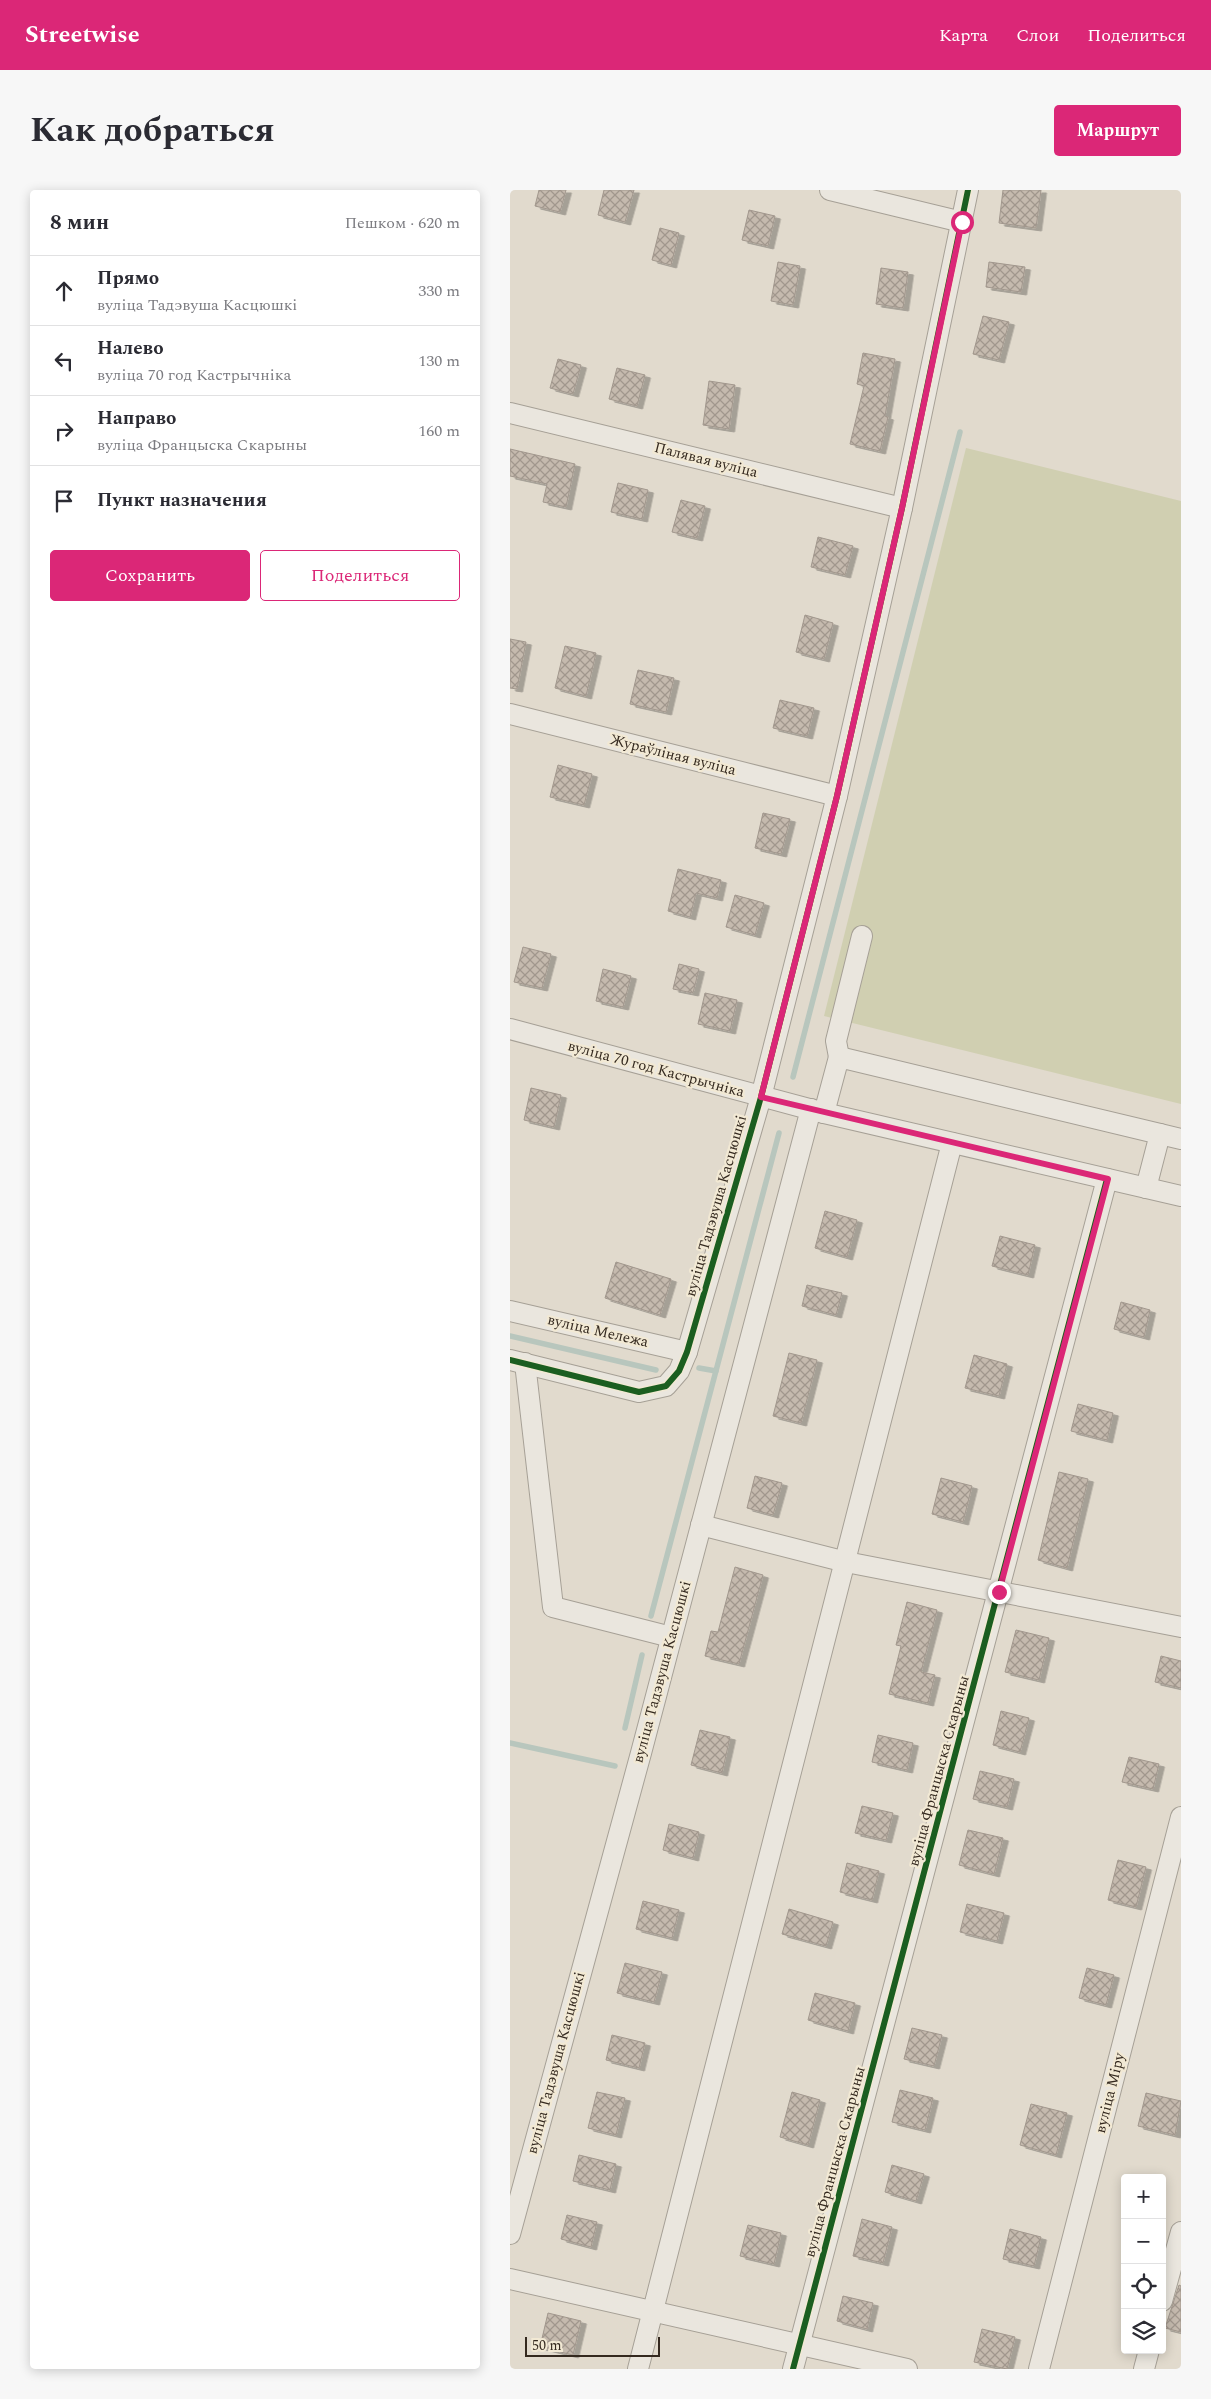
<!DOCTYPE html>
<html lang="ru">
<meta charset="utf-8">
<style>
:root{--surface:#fff;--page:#f7f7f7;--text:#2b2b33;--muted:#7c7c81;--line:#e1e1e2;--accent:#db2777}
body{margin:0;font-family:Spectral,serif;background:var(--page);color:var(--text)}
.controls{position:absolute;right:15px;bottom:15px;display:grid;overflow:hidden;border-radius:5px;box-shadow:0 2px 12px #0003}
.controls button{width:45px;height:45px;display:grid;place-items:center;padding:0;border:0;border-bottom:1px solid var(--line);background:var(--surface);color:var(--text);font:25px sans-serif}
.scale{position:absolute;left:15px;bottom:12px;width:135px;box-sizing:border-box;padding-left:5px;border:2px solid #34291f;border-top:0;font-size:14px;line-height:18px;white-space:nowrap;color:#34291f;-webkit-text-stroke:4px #f2e9d4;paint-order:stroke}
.stop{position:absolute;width:15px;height:15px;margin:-11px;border:4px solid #db2777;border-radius:50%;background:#fff}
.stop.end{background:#db2777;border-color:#fff;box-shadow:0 1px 5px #0008}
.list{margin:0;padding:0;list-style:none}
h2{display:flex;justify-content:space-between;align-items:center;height:65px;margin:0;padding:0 20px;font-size:21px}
h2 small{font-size:16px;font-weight:400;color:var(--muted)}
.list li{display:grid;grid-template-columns:32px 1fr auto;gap:15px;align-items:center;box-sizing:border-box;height:70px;padding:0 20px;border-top:1px solid var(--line)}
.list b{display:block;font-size:19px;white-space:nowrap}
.list p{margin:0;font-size:16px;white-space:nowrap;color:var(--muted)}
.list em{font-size:16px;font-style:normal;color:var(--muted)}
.actions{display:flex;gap:10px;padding:15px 20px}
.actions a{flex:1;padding:11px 0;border:1px solid var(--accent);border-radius:5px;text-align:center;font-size:18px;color:var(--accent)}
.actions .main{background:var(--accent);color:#fff}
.icon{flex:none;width:28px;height:28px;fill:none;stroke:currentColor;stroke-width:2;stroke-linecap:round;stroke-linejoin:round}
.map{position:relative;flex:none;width:671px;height:2179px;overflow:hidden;border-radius:5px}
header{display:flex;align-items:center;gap:30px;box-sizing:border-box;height:70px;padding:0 25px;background:var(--accent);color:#fff}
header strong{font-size:24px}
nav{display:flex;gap:28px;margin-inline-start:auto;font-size:18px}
.intro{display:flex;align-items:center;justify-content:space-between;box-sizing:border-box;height:120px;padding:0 30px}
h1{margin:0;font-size:35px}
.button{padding:12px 22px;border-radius:5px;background:var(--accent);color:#fff;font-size:18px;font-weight:700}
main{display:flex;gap:30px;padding:0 30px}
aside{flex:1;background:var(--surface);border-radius:5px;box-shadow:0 2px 12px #0003}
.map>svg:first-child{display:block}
.pitch{fill:#d0cfb1}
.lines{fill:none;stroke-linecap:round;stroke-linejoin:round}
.stream{stroke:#b8c6bd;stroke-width:5.5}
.building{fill:url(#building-cross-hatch);stroke:#a1978d;filter:url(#shadow)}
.minor-casing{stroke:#a6a096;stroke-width:22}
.minor{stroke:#eae6de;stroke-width:20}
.cycleway-casing{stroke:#f2e9d4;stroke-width:9}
.cycleway{stroke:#1b5e20;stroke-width:6}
.route{stroke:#db2777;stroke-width:6}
.labels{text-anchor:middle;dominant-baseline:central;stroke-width:4.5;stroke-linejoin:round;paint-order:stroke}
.street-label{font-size:15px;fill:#34291f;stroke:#f2e9d4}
</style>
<header>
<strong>Streetwise</strong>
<nav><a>Карта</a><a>Слои</a><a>Поделиться</a></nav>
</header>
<div class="intro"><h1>Как добраться</h1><a class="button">Маршрут</a></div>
<main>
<aside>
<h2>8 мин<small>Пешком · 620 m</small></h2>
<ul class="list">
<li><svg class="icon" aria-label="ahead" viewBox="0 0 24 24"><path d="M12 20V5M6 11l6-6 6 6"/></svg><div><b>Прямо</b><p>вуліца Тадэвуша Касцюшкі</p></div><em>330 m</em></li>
<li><svg class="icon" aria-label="left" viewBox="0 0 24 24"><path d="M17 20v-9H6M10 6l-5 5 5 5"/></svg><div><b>Налево</b><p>вуліца 70 год Кастрычніка</p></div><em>130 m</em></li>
<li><svg class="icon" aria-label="right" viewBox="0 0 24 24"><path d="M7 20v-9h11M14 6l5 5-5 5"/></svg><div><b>Направо</b><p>вуліца Францыска Скарыны</p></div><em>160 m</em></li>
<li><svg class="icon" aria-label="arrive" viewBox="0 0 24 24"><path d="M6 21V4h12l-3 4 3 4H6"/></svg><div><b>Пункт назначения</b></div></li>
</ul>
<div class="actions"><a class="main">Сохранить</a><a>Поделиться</a></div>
</aside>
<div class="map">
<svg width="671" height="2179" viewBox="0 0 671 2179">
<defs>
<pattern id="building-cross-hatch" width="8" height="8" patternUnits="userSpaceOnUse" patternTransform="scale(1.25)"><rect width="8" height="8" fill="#c5baae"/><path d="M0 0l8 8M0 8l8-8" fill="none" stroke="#a1978d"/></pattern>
<filter id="shadow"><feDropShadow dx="5.5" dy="3" stdDeviation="0" flood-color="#0004"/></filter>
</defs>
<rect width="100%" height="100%" fill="#e1dacd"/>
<polygon class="pitch" points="456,258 671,311 671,914 314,826"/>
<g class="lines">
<g class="stream">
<polyline points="283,887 450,242"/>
<polyline points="0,1146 146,1180"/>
<polyline points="189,1178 206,1181"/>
<polyline points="141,1426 269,943"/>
<polyline points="115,1538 132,1465"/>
<polyline points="0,1553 105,1576"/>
</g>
</g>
<g class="building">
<polygon points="29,0 56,0 50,22 25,16"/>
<polygon points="94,0 124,0 115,32 88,25"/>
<polygon points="493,0 531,0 526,38 489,33"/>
<polygon points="239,20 265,26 258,56 232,50"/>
<polygon points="150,38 169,43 161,75 142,70"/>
<polygon points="268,72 290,76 283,115 261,111"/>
<polygon points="479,72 515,77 511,102 476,97"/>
<polygon points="371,78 398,82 393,118 366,114"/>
<polygon points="473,126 499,132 489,170 463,164"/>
<polygon points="353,163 385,169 375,226 378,227 370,261 340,254 354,196 347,194"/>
<polygon points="48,169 71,175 63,204 40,198"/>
<polygon points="107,178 135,185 127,216 99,209"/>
<polygon points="199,191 225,195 219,239 193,235"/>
<polygon points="0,259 65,274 56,317 33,312 37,294 0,286"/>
<polygon points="108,293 138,300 132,329 101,322"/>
<polygon points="171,310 195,316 187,348 162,342"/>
<polygon points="308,347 343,356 335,385 301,377"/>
<polygon points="295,425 323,433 314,469 286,462"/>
<polygon points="0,449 16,452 7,499 0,498"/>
<polygon points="55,456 86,463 76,506 45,498"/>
<polygon points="128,480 164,488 156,522 120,514"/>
<polygon points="270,510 304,518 297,546 263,538"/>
<polygon points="48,575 82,584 74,615 40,607"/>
<polygon points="253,623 280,629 271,664 245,658"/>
<polygon points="168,679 211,690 207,708 186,703 180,727 158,721"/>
<polygon points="225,705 254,713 245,745 216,737"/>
<polygon points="13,757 41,764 32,798 4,792"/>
<polygon points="169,774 189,779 183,803 163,799"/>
<polygon points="93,779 121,786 113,817 86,811"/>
<polygon points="195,803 227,810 220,841 188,834"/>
<polygon points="21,898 51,905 44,937 14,930"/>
<polygon points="315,1021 347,1030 337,1067 305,1058"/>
<polygon points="490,1046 525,1055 518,1085 482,1076"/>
<polygon points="106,1072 161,1089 150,1125 95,1108"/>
<polygon points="297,1095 332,1103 326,1125 292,1116"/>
<polygon points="611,1112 640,1120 634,1147 604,1139"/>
<polygon points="279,1163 307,1170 291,1233 263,1226"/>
<polygon points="464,1165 497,1174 489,1206 455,1198"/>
<polygon points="568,1214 603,1223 597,1250 561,1241"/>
<polygon points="549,1282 578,1289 557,1378 528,1370"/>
<polygon points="245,1286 272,1293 263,1325 237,1318"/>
<polygon points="431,1288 462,1296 453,1332 422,1324"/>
<polygon points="225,1377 253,1385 229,1474 195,1466 201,1441 208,1442"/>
<polygon points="397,1412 427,1420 411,1482 425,1485 418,1513 379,1504 391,1456 386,1455"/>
<polygon points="506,1440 539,1448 529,1490 495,1482"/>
<polygon points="651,1466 671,1471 671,1498 645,1492"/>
<polygon points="491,1521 519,1528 510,1562 483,1555"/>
<polygon points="190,1540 220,1547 212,1583 181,1575"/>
<polygon points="368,1545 403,1553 397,1580 362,1572"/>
<polygon points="619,1567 649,1574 643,1599 612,1592"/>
<polygon points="470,1581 504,1589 497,1617 463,1609"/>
<polygon points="352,1616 383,1623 376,1650 345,1643"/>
<polygon points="159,1634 189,1642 183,1668 153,1660"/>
<polygon points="458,1640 493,1648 484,1684 449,1675"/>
<polygon points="608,1670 636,1677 626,1717 598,1710"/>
<polygon points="337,1673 369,1681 362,1710 330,1702"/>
<polygon points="133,1711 169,1720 162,1748 126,1739"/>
<polygon points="457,1714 494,1723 487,1751 450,1742"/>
<polygon points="279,1719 323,1732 316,1756 272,1744"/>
<polygon points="115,1773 152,1782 144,1812 107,1803"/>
<polygon points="577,1778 604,1785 596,1815 569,1808"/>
<polygon points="305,1803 345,1813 338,1841 298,1830"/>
<polygon points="402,1838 432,1845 424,1876 394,1869"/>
<polygon points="102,1845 135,1853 129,1878 96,1870"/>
<polygon points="390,1900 423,1908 415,1940 382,1932"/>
<polygon points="87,1902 115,1908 106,1945 78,1938"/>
<polygon points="282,1902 310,1910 298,1955 270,1947"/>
<polygon points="636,1903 671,1911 665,1945 628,1936"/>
<polygon points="521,1914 557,1923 546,1965 510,1955"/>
<polygon points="69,1965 106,1974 100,2000 63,1991"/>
<polygon points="382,1975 414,1984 406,2011 375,2002"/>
<polygon points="57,2025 87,2032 81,2057 51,2049"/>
<polygon points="352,2029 382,2037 373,2073 343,2066"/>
<polygon points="238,2035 271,2043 264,2074 230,2066"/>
<polygon points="500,2039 531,2047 524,2076 493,2069"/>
<polygon points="669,2095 671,2096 671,2142 655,2138"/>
<polygon points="333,2106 363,2113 357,2139 327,2131"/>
<polygon points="38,2123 71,2131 63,2165 30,2157"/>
<polygon points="472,2139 505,2147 497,2179 464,2172"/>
</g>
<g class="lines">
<defs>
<g id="minor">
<polyline points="320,0 452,32"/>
<polyline points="0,223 392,318"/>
<polyline points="0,524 327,606"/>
<polyline points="0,839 314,923 671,1006"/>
<polyline points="329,867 326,851 352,746"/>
<polyline points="314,923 329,867 650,944 636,998"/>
<polyline points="650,944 671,949"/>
<polyline points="0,1121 177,1162"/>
<polyline points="0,1170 129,1202 156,1196 169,1181 177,1162 251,907 327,606 392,318 458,0"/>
<polyline points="15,1173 43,1417 161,1447"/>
<polyline points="191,1335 336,1372 671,1437"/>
<polyline points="0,2044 131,1563 301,919"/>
<polyline points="0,2089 397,2179"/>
<polyline points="652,2111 671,2042"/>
<polyline points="128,2179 442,953"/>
<polyline points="283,2179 597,989"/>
<polyline points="529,2179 671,1627"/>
<polyline points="634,2179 639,2160"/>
</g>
</defs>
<use href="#minor" class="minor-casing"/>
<use href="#minor" class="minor"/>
<defs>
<g id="cycleway">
<polyline points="0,1170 129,1202 156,1196 169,1181 177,1162 251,907 327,606 392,318 458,0"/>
<polyline points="283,2179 597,989"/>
</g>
</defs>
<use href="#cycleway" class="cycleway-casing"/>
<use href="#cycleway" class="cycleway"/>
</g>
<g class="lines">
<polyline class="route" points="452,32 392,318 327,606 251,907 598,989 489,1402"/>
</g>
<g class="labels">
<g class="street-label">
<text transform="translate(196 270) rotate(14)">Палявая вуліца</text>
<text transform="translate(163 565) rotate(14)">Жураўліная вуліца</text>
<text transform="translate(146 879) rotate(15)">вуліца 70 год Кастрычніка</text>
<text transform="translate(206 1016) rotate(-74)">вуліца Тадэвуша Касцюшкі</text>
<text transform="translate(88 1141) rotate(13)">вуліца Мележа</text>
<text transform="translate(152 1482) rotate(-75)">вуліца Тадэвуша Касцюшкі</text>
<text transform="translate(429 1581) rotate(-75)">вуліца Францыска Скарыны</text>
<text transform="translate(46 1873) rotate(-75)">вуліца Тадэвуша Касцюшкі</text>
<text transform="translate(600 1903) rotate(-76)">вуліца Міру</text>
<text transform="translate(325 1972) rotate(-75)">вуліца Францыска Скарыны</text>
</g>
</g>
</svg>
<div class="controls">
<button>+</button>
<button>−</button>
<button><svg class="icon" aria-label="locate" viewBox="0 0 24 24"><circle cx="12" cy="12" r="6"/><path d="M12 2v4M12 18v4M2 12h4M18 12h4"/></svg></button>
<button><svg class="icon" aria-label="layers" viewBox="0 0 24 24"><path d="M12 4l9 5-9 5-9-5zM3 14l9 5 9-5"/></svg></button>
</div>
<div class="scale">50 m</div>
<div class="stop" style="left:452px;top:32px"></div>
<div class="stop end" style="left:489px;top:1402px"></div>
</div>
</main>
